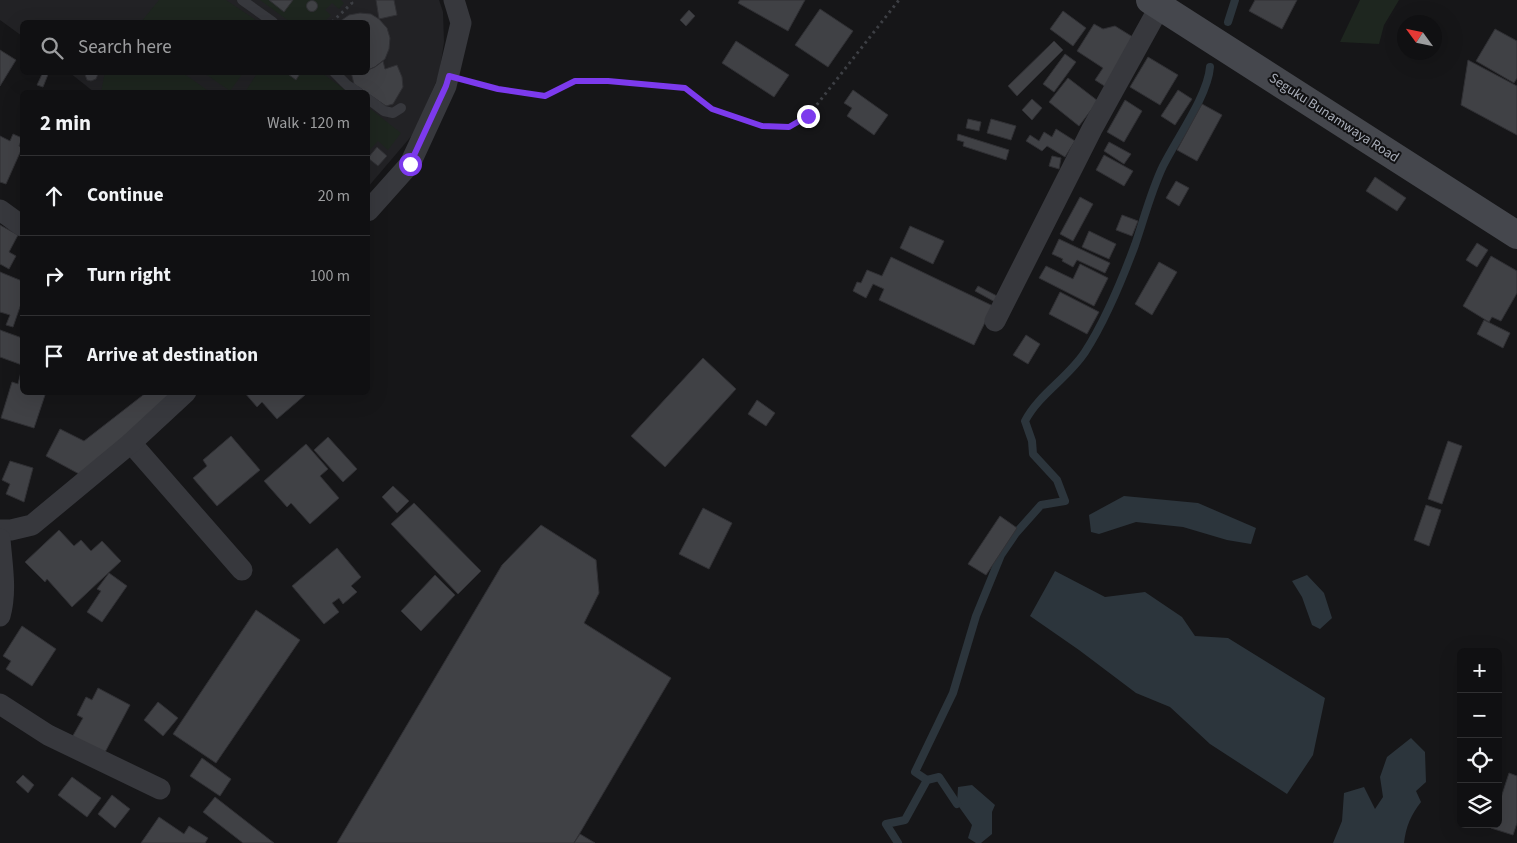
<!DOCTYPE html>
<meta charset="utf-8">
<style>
:root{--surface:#101012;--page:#1e1e20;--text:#f1f3f6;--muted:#9c9d9f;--line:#303032}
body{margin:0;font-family:"Source Sans 3",sans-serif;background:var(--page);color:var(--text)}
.controls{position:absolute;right:15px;bottom:15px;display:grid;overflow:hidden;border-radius:8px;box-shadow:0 5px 20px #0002}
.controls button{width:45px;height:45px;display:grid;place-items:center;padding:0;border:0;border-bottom:1px solid var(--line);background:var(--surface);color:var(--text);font:25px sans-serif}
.compass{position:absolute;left:1397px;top:15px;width:45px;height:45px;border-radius:50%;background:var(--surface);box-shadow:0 5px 20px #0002;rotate:303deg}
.stop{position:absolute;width:15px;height:15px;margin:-11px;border:4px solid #7c3aed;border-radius:50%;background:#fff}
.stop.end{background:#7c3aed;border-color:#fff;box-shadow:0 1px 5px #0008}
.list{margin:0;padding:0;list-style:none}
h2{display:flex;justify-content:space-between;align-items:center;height:65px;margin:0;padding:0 20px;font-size:21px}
h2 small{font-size:16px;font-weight:400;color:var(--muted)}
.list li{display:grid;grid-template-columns:32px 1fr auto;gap:15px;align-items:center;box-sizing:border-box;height:80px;padding:0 20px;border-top:1px solid var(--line)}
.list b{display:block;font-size:19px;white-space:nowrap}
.list em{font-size:16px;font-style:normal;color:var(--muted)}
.icon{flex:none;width:28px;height:28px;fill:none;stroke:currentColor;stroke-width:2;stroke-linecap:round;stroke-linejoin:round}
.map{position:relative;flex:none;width:1517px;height:843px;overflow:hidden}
.search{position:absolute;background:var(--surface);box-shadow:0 5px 20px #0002;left:20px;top:20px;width:350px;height:55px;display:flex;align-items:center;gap:12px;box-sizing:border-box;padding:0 18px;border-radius:8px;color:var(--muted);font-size:19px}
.panel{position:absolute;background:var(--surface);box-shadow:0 5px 20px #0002;left:20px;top:90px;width:350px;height:305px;border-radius:8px}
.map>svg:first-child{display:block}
.built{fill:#222225}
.green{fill:#1e261f}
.water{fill:#2c353c}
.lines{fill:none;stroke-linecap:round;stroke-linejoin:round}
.stream{stroke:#2c353c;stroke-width:8}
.building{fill:#404145;stroke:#303034}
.path{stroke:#3d3f44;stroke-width:3;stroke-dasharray:2.5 4;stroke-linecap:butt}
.lane{stroke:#37383d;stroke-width:10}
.street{stroke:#37383d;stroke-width:21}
.secondary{stroke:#45474d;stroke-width:28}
.route{stroke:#7c3aed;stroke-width:6}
.labels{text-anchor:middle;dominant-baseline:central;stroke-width:4;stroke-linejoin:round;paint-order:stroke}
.street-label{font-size:14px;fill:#a8adb8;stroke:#111113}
</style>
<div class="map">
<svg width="1517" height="843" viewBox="0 0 1517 843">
<rect width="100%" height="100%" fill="#161618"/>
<polygon class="built" points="0,0 439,0 443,12 444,42 439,75 414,133 368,187 368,92 94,92 70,73 368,72 368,22 22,22 22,36 0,20"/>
<g class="green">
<polygon points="159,0 226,0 259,22 141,22"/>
<polygon points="260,0 341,0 344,3 339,9 332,3 325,10 331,15 324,22 290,22"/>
<polygon points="1360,0 1399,0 1384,25 1379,44 1340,42"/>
<polygon points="105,72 183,73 210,92 101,92"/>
<polygon points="258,72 322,73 348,92 245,92"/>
<polygon points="204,73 243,73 230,91"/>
<polygon points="368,107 401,133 388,150 378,141 368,152"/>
</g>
<g class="water">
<polygon points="1124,496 1198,503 1256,528 1251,544 1227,540 1183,527 1136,522 1099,534 1091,532 1089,515"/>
<polygon points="1055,571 1105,597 1145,592 1182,617 1195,636 1228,638 1325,698 1313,755 1287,794 1210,744 1170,707 1136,693 1079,650 1030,616"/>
<polygon points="1307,575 1324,593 1332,618 1320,629 1312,625 1302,597 1292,581"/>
<path d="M1411 738 1425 752 1426 782 1416 791 1421 802C1411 815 1406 826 1404 843H1333L1342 821 1344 793 1364 787 1375 809 1383 797 1380 777 1387 757Z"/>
<polygon points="972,785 995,805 992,812 992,834 981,843 976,843 968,838 972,825 957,804 958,787"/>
</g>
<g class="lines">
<g class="stream">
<polyline points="1228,22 1235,0"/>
<path d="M927 780 915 772 953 693 976 616 1001 555 1016 533 1041 505 1065 501 1057 480 1033 454 1032 441 1025 421C1039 394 1068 378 1085 352 1105 321 1122 280 1135 245 1144 219 1151 191 1163 166 1177 138 1208 95 1210 67"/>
<polyline points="898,843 886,824 905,820 927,780 939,777 957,804"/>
</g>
</g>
<g class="building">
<polygon points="269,0 293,0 284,12"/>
<polygon points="376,0 394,0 397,15 379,19"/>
<polygon points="740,0 805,0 788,31 738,3"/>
<polygon points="1255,0 1297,0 1282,29 1249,11"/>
<circle cx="312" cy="6" r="5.5"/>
<polygon points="820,9 853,31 828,67 795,45"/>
<polygon points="689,10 695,16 686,26 680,20"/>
<polygon points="1063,11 1086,28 1073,46 1050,29"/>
<polygon points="360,13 371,14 379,19 387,28 390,38 389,49 385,59 375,67 368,70 368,22 339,22 349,15"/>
<polygon points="1094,24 1103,29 1115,26 1136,39 1106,87 1095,80 1103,68 1077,51"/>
<polygon points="1495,29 1517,41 1517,78 1514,83 1476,61"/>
<polygon points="736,41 789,75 774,97 722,63"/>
<polygon points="1054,41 1063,50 1017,96 1008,86"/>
<polygon points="0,50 16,60 0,86"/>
<polygon points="1065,54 1076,62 1054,92 1043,84"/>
<polygon points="1148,57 1178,75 1160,105 1130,87"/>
<polygon points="1468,60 1517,86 1517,135 1461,105"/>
<polygon points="383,61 385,69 397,65 402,77 403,87 393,104 386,106 354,84 351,72 368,72 368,70 375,67"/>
<polygon points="43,72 49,72 43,87 37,85"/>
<polygon points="84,72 97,72 98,74 96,79 91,81 87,80"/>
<polygon points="285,72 301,72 296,80"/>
<polygon points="1068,78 1098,101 1079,126 1049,102"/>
<polygon points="853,90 888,115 874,135 847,116 852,108 844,103"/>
<polygon points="1178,90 1192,99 1175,125 1161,116"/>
<polygon points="1032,99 1042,108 1032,120 1022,110"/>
<polygon points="1125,100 1142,111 1124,142 1107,132"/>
<polygon points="1202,104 1222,115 1197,161 1177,150"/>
<polygon points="968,119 981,122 979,131 966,128"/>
<polygon points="991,119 1016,126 1011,140 987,133"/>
<polygon points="1056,129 1075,141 1065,157 1047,146 1042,151 1026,141 1030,135 1039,141 1044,132 1052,137"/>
<polygon points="13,134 22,138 19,146 22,148 6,184 0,182 0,136 10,141"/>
<polygon points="958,134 1009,150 1006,160 963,146 964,142 957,140"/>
<polygon points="1109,142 1131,154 1124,164 1104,151"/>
<polygon points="377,147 387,156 378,166 368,158"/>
<polygon points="1104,155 1133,171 1124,186 1096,170"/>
<polygon points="1052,156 1061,158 1059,169 1049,166"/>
<polygon points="1375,177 1406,198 1397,211 1366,191"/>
<polygon points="1176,181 1189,188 1179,206 1166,198"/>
<polygon points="1080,197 1093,204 1073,241 1060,234"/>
<polygon points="1122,215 1138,221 1132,236 1116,230"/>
<polygon points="0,225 18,235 9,252 16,256 9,269 0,264"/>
<polygon points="910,226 944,241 933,264 900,248"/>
<polygon points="1089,231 1116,244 1109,259 1082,247"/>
<polygon points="1059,239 1110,263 1105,273 1077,260 1073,267 1062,261 1063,259 1052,254"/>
<polygon points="1477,243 1488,250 1477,267 1466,260"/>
<polygon points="1491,256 1517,271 1517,293 1501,321 1492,317 1489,322 1463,306"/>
<polygon points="891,257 993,306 974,345 879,300 884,289 873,284 866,298 853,291 857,282 861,283 867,270 882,276"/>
<polygon points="1159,262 1177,272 1152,315 1135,304"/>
<polygon points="1080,264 1108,278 1094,306 1039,278 1046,266 1073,279"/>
<polygon points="0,272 22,281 22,301 13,327 6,325 10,315 0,312"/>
<polygon points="978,286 997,296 995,302 975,291"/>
<polygon points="1060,292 1099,312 1087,334 1049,314"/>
<polygon points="1484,320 1510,333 1503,348 1477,334"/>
<polygon points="0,330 22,338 22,365 0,357"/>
<polygon points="1026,335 1040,344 1028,364 1013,355"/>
<polygon points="703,358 736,389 665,467 631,436"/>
<polygon points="22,368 22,392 46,392 34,428 1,418 12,382 18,384"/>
<polygon points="147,392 174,392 81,475 46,456 60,429 84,441"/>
<polygon points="244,392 302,392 305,395 277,419 262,402 257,407"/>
<polygon points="757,400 775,413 766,426 748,414"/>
<polygon points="231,436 260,470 217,506 193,478 207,466 203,460"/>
<polygon points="328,437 357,469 343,482 314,450"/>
<polygon points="1448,441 1462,446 1442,504 1428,499"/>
<polygon points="306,444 328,469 320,476 339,498 310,524 291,503 287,507 264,481"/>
<polygon points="10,461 33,468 24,502 6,494 10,484 2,480"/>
<polygon points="393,486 409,501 397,513 382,497"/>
<polygon points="414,503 481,571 458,594 391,524"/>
<polygon points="1426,505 1441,510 1429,546 1414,540"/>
<polygon points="703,508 732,523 709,569 679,554"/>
<polygon points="1000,516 1017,528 986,575 968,564"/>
<polygon points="541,525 596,560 599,593 584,623 671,678 574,843 337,843 502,565"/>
<polygon points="59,530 74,546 81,540 91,551 102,541 121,561 72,607 47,579 45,582 25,562"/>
<polygon points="337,548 361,577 351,586 357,592 343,604 339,598 332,603 339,612 324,624 292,586"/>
<polygon points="109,573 127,586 102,622 87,612 101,591 97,589"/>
<polygon points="435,575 455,595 421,631 401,611"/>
<polygon points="256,610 300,640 216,763 173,734"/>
<polygon points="22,626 56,649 32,686 6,669 11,661 3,656"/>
<polygon points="98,688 130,705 103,756 71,739 83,718 77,715 86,697 92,700"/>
<polygon points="158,702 178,718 163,736 144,720"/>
<polygon points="202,758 231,779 220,796 190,776"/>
<polygon points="1509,773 1517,776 1517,823 1513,835 1491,828 1493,824 1498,824 1498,807"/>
<polygon points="23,775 34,785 28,793 16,782"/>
<polygon points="72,777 101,798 87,817 58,795"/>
<polygon points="112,795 130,809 115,828 98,814"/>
<polygon points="215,797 274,843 243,843 203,812"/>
<polygon points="159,817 184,834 189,826 208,838 205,843 141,843"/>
<polygon points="580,834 595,843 574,843"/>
</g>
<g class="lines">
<g class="path">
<polyline points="332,22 352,3 349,0"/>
<polyline points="470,82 498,89 545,96 575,81 608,81 685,88 712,109 762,126 789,127 808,116 899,0"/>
</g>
<g class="lane">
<polyline points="242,0 273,22"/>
<polyline points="334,72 347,85 358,92"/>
<polyline points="368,99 384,111 393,113 401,108"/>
</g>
<g class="street">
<polyline points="0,210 22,226"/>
<polyline points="368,211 410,164 446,86 461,23 454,0"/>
<polyline points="995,321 1092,129 1160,6"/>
<polyline points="131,443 242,570"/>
<polyline points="0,530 11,530 32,525 131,443 186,392"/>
<path d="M0 539C2 565 7 591 0 616"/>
<polyline points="0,704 48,735 160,789"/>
</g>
<polyline class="secondary" points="1150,0 1517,235"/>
</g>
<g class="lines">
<polyline class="route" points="410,164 446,86 449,76 498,89 545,96 575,81 608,81 685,88 712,109 762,126 789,127 808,116"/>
</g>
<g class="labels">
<g class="street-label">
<text transform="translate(1334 118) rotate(33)">Seguku Bunamwaya Road</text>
</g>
</g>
</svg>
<div class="controls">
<button>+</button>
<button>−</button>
<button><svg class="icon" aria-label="locate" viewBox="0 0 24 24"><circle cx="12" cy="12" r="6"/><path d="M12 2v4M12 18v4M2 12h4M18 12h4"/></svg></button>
<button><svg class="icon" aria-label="layers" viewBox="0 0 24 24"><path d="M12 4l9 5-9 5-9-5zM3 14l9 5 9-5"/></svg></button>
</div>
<svg class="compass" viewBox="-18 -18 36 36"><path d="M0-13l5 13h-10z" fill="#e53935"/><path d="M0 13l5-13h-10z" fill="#9c9d9f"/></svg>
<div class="stop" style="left:410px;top:164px"></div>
<div class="stop end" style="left:808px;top:116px"></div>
<div class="search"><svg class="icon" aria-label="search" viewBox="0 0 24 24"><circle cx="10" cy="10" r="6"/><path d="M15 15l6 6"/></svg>Search here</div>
<section class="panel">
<h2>2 min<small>Walk · 120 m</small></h2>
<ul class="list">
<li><svg class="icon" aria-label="ahead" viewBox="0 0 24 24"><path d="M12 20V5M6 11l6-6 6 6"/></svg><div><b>Continue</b></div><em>20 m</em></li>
<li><svg class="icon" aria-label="right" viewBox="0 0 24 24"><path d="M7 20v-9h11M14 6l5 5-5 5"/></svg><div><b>Turn right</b></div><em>100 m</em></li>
<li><svg class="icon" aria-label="arrive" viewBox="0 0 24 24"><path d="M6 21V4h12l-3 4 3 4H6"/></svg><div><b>Arrive at destination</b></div></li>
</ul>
</section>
</div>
